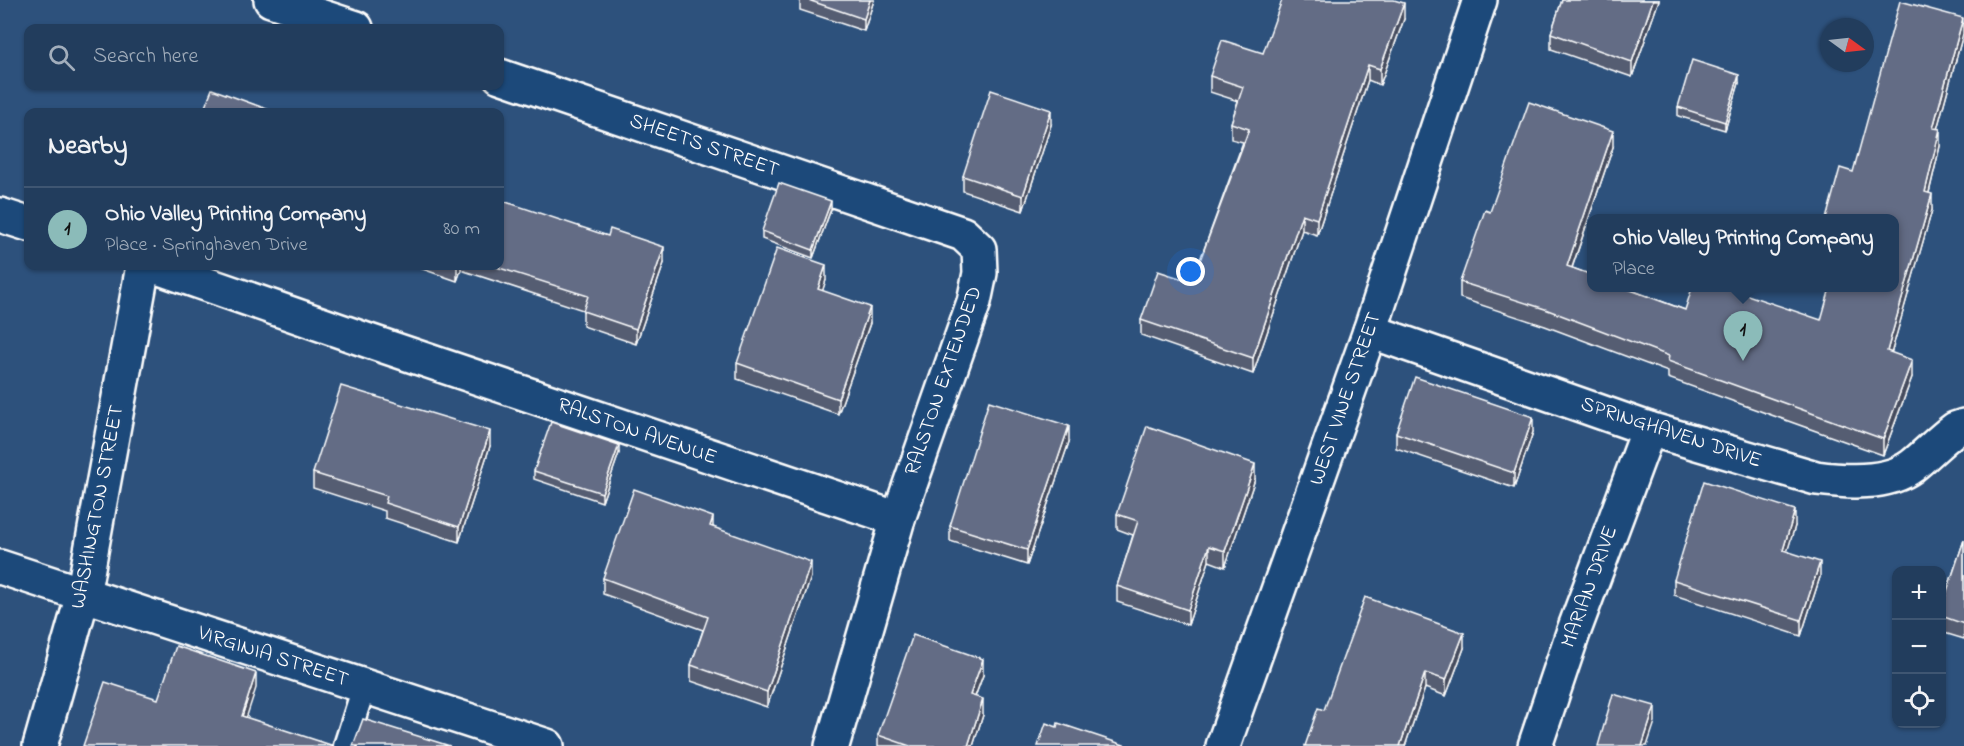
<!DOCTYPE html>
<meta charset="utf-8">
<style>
:root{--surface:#223d5d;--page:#2a4463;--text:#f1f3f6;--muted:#a2aebc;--line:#3f5672;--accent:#8bbbb9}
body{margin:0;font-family:"Indie Flower",sans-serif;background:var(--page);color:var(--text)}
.controls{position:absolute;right:18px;bottom:18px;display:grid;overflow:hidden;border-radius:12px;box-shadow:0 2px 4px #0004}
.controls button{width:54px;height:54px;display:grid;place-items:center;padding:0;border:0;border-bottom:2px solid var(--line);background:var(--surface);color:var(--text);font:30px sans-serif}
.compass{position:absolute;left:1820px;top:18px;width:54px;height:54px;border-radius:50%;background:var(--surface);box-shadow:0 2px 4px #0004;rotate:105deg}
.you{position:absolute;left:1191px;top:272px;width:21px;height:21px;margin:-15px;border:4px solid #fff;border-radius:50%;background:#1a73e8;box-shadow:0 0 0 9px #1a73e833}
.badge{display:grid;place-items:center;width:39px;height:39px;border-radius:50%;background:var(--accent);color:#111;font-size:20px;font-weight:700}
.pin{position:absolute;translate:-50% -50px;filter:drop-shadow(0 2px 3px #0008)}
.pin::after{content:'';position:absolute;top:32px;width:21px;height:18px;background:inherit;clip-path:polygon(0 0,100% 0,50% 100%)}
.popup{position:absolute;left:1587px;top:214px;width:312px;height:78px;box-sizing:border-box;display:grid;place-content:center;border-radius:12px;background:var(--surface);filter:drop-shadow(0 2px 4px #0005);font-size:20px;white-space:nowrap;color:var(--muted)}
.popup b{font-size:22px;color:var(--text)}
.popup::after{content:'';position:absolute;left:50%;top:100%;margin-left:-12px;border:12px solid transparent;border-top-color:var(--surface)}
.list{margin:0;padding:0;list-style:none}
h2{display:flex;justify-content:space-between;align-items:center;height:78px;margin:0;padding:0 24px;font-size:26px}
h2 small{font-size:20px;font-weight:400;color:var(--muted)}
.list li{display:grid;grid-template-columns:39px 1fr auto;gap:18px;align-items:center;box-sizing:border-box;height:84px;padding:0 24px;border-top:2px solid var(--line)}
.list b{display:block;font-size:22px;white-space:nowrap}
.list p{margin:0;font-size:20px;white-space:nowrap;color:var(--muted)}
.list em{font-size:20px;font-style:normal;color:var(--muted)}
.icon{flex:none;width:33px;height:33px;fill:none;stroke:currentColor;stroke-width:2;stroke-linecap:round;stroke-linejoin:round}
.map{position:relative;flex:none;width:1964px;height:746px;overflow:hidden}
.search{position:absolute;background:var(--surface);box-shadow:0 2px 4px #0004;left:24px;top:24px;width:480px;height:66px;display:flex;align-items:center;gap:15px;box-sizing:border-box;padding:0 21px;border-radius:12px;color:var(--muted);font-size:22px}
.panel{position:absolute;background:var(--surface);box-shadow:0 2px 4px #0004;left:24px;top:108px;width:480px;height:162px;border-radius:12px}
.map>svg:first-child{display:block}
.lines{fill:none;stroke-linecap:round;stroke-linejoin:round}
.lane-casing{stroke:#fff;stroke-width:27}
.street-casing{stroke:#fff;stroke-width:38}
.lane{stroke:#1f4a7a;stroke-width:22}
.street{stroke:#1f4a7a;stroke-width:33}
.wall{fill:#555d72;stroke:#fff;stroke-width:1.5}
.shaded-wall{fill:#454c5d;stroke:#fff;stroke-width:1.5}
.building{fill:#636c85;stroke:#fff;stroke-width:1.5}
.labels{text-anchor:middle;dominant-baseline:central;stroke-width:5;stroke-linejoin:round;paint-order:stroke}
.street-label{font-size:21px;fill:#fff;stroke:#1f4a7a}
</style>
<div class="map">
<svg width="1964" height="746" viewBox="0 0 1964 746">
<rect width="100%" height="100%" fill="#2d517c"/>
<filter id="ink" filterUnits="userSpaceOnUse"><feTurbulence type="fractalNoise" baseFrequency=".0167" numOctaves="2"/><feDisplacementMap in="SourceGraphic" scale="12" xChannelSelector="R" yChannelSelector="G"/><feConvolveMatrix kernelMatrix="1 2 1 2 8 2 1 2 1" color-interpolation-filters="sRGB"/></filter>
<g filter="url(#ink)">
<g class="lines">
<defs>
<polyline id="lane" points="345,746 364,687"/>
<g id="street">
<polyline points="271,0 356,28"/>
<polyline points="500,76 963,234 979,249 980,273 974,302 898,519 832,746"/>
<polyline points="0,215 28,224"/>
<polyline points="154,266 369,341 898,519"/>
<path d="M1370 331 1649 429 1816 478C1846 482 1887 485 1912 466 1927 454 1940 440 1955 429L1964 426"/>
<polyline points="0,567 547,746"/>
<polyline points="40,746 83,595 143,266"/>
<polyline points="1223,746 1370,331 1480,0"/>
<polyline points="1535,746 1573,633 1649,429"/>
</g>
</defs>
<use href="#lane" class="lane-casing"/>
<use href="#street" class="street-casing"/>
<use href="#lane" class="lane"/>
<use href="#street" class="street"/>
</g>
<g class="wall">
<polygon points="800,0 874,0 864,31 800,10"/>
<polygon points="1562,0 1659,0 1632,77 1551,49 1551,33"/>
<polygon points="1404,19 1380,85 1368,80 1317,235 1302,230 1253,374 1141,335 1141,320 1192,282 1243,142 1231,139 1231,123 1238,101 1210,92 1210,76 1263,53"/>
<polygon points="1963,34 1937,129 1940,146 1929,193 1932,210 1891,353 1912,377 1883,455 1668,378 1668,372 1545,326 1460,298 1460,282 1490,212 1613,147 1572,268 1685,310 1821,320 1894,288 1853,172"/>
<polygon points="1739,83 1725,130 1678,116 1678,107"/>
<polygon points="1051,125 1023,211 963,191 963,176"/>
<polygon points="831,209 813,258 762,239 762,231"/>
<polygon points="664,263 636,344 583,326 583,310 461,270 457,281 414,266 500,266"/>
<polygon points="826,280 822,291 870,323 838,414 737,379 737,363"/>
<polygon points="1533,432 1514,488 1396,448 1396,433"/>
<polygon points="1069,442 1027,565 950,541 950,526"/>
<polygon points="490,446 459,542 385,518 385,511 313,488 313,473"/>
<polygon points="619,453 602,502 534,479 534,471"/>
<polygon points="1255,479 1225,567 1209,561 1188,625 1117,602 1117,586 1133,535 1117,529 1117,514"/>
<polygon points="1795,526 1787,551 1820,577 1801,636 1674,595 1674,580"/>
<polygon points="713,527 811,577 767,707 691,681 691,665 703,630 603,594 603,578"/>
<polygon points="1964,540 1964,639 1941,632 1941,609"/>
<polygon points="1464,648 1446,696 1425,688 1405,746 1305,746 1324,710"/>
<polygon points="983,675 975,697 983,715 973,746 878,746 878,735"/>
</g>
<g class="shaded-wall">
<polygon points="870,0 874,0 864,31 864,19"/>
<polygon points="1653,0 1659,0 1632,77 1632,62"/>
<polygon points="1404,3 1404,19 1380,85 1380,69"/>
<polygon points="1963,18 1963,34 1933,144 1933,128"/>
<polygon points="1368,65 1368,80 1317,235 1317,219"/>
<polygon points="1739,75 1739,83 1725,130 1725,122"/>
<polygon points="1051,110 1051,125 1023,211 1023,196"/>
<polygon points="1940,129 1940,146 1925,209 1925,192"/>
<polygon points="1613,131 1613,147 1567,282 1567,266"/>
<polygon points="1932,194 1932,210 1887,368 1887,351"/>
<polygon points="831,201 831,209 813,258 813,250"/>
<polygon points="1302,214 1302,230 1253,374 1253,358"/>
<polygon points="664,247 664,263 636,344 636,329"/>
<polygon points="826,265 826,280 818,305 818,289"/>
<polygon points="457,266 461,266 461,270 457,281"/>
<polygon points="870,307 870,323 838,414 838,399"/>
<polygon points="1912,360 1912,377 1883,455 1883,439"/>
<polygon points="1533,417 1533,432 1514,488 1514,473"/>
<polygon points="1069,426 1069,442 1027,565 1027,550"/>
<polygon points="490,431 490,446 459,542 459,527"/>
<polygon points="619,445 619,453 602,502 602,493"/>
<polygon points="1255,464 1255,479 1225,567 1225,551"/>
<polygon points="1795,510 1795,526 1783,566 1783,550"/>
<polygon points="713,517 713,533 710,526"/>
<polygon points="1209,546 1209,561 1188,625 1188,610"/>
<polygon points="811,562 811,577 767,707 767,692"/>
<polygon points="1820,562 1820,577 1801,636 1801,620"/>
<polygon points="1464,633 1464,648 1446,696 1446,680"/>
<polygon points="983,659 983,675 970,710 970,695"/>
<polygon points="256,673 256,688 242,731 242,716"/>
<polygon points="1425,673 1425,688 1405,746 1400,746"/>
<polygon points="983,699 983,715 973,746 968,746"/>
<polygon points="1655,706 1655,722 1647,746 1642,746"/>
</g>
<g class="building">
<polygon points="808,0 870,0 864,19"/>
<polygon points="1282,0 1394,0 1404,3 1380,69 1368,65 1317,219 1302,214 1253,358 1141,320 1158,271 1192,282 1249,129 1231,123 1243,87 1210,76 1222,40 1263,53"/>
<polygon points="1562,0 1653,0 1632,62 1551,33"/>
<polygon points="1900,1 1963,18 1933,128 1940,129 1925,192 1932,194 1887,351 1912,360 1883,439 1668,361 1669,356 1545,309 1460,282 1485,210 1490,212 1529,102 1613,131 1567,266 1592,275 1592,288 1625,288 1685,310 1692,288 1727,288 1821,320 1830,288 1894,288 1894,219 1826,219 1840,168 1853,172"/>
<polygon points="1692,60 1739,75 1725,122 1678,107"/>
<polygon points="212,89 275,112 203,112"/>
<polygon points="991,90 1051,110 1023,196 963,176"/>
<polygon points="779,183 831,201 813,250 762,231"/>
<polygon points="500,200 608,236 610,229 664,247 636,329 583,311 588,296 493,266 500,266"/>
<polygon points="777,248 826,265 818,289 870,307 838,399 737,363"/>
<polygon points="1415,377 1533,417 1514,473 1396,433"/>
<polygon points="341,386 490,431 459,527 385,503 387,496 313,473"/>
<polygon points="989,401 1069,426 1027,550 950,526"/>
<polygon points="551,422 619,445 602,493 534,471"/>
<polygon points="1147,426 1255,464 1225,551 1209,546 1188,610 1117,586 1138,521 1117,514"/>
<polygon points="1704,481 1795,510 1783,550 1820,562 1801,620 1674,580"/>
<polygon points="634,489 713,517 710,526 811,562 767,692 691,665 708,617 603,578"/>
<polygon points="1964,540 1964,624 1941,616 1941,609"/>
<polygon points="1365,597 1464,633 1446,680 1425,673 1400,746 1305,746 1318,708 1324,710"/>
<polygon points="913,635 983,659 970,695 983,699 968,746 910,746 878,735"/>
<polygon points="176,646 256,673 242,716 334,746 83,746 105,682 158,699"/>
<polygon points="1613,694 1655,706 1642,746 1598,746"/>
<polygon points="363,719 450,746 353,746"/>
<polygon points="1046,723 1057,727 1058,723 1127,746 1038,746"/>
</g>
</g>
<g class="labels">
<g class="street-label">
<text transform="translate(704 146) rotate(19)">SHEETS STREET</text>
<text transform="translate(944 381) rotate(-71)">RALSTON EXTENDED</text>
<text transform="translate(1346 399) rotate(-71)">WEST VINE STREET</text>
<text transform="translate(637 432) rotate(19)">RALSTON AVENUE</text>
<text transform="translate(1671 433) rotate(18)">SPRINGHAVEN DRIVE</text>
<text transform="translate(98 507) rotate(-79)">WASHINGTON STREET</text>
<text transform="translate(1590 587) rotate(-70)">MARIAN DRIVE</text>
<text transform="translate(273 657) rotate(18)">VIRGINIA STREET</text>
</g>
</g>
</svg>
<div class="controls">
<button>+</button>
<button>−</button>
<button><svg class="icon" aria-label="locate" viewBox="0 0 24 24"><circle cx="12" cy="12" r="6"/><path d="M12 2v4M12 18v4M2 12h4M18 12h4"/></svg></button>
</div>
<svg class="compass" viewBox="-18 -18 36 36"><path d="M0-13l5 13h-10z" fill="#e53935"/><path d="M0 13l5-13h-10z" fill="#a2aebc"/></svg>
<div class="you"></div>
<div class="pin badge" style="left:1743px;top:361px">1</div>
<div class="popup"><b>Ohio Valley Printing Company</b>Place</div>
<div class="search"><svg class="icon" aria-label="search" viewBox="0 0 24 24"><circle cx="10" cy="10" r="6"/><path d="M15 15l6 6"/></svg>Search here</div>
<section class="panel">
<h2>Nearby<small></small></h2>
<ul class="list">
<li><span class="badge">1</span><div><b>Ohio Valley Printing Company</b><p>Place · Springhaven Drive</p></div><em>80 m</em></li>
</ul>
</section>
</div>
